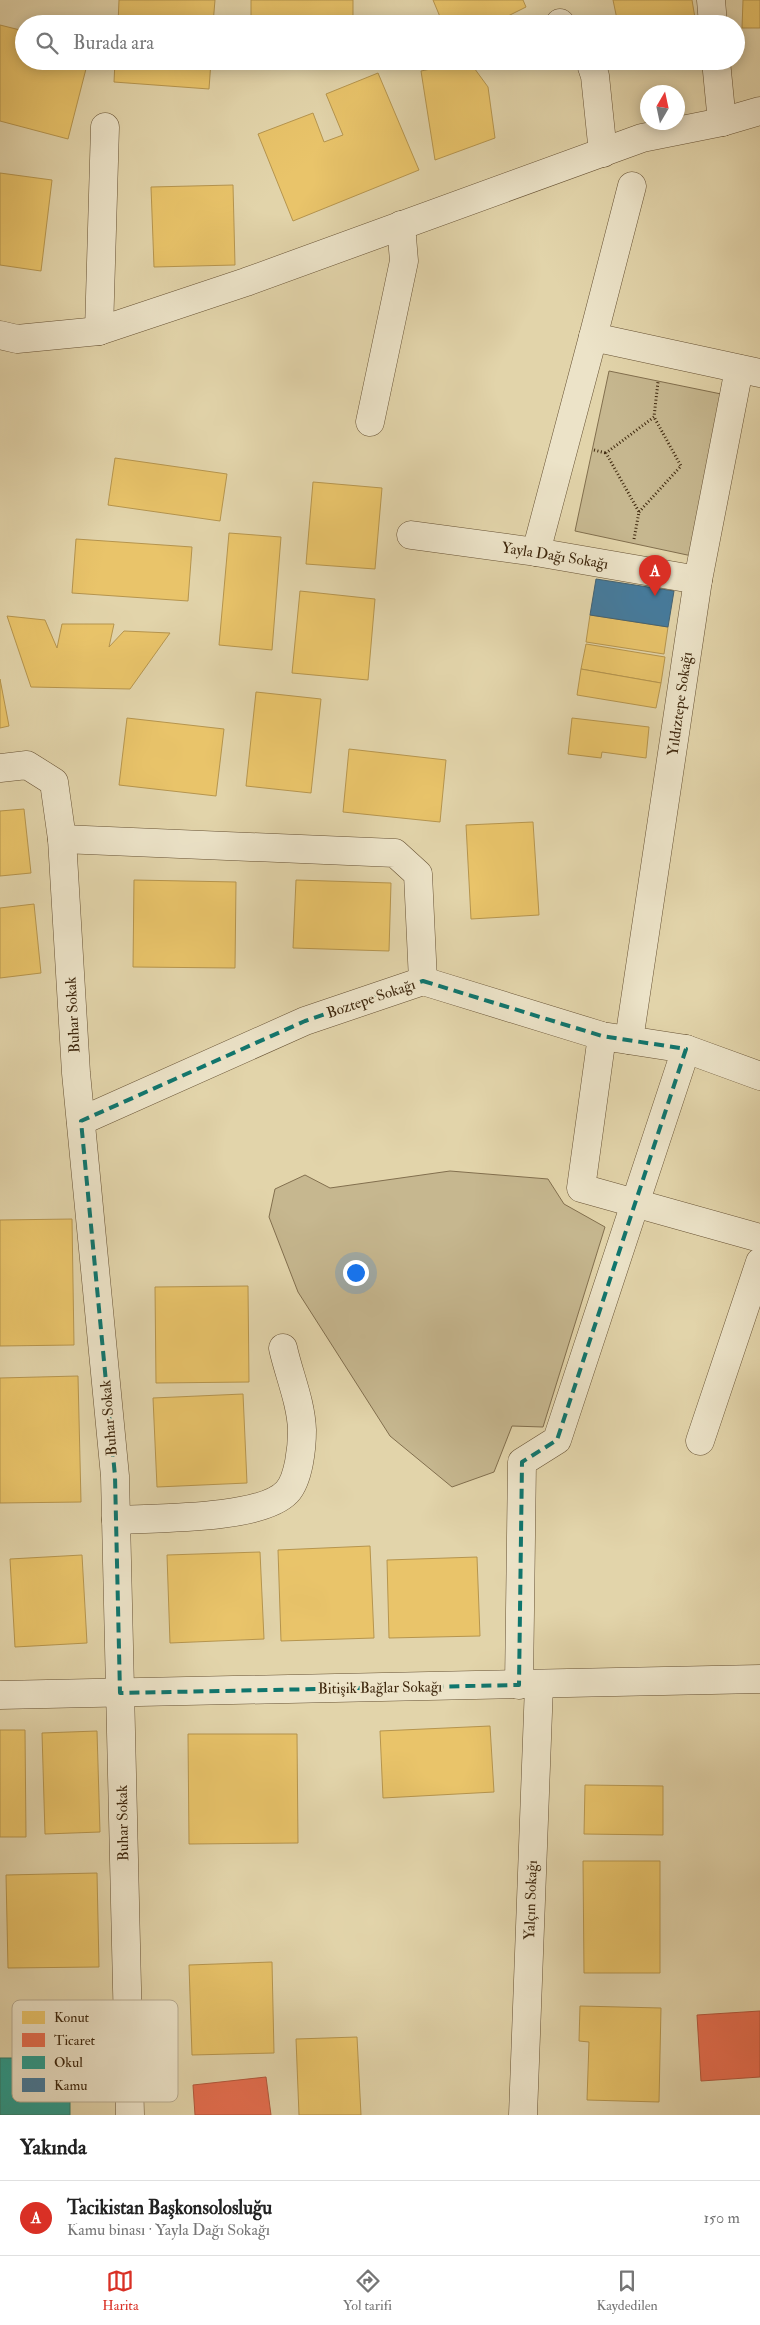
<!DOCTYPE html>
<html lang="tr">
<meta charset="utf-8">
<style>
:root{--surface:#fff;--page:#f2f2f2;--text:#222;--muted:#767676;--line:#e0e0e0;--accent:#d93025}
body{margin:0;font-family:"IM FELL Double Pica",serif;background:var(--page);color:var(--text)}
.compass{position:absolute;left:640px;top:85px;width:45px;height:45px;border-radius:50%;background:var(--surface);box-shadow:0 2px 12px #0003;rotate:9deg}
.you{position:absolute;left:355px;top:1272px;width:18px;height:18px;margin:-12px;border:4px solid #fff;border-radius:50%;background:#1a73e8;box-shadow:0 0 0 8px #1a73e833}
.badge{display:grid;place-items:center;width:32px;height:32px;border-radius:50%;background:var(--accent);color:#fff;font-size:16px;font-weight:700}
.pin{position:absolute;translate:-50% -41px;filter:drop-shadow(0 1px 2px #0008)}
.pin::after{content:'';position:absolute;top:26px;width:18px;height:15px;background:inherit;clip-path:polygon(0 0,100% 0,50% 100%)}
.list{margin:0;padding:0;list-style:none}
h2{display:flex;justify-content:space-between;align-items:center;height:65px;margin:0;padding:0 20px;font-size:21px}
h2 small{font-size:16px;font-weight:400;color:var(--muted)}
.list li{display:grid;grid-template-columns:32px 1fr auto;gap:15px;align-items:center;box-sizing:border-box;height:75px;padding:0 20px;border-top:1px solid var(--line)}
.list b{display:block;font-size:19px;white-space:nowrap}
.list p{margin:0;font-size:16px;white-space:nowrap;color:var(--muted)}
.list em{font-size:16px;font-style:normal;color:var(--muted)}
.icon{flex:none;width:28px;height:28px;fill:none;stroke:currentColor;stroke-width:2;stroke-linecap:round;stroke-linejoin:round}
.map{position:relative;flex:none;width:760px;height:2115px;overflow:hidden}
.search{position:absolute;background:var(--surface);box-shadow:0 2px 12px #0003;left:15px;right:15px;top:15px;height:55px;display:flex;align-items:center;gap:12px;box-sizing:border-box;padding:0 18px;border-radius:28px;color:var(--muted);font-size:19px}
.sheet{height:140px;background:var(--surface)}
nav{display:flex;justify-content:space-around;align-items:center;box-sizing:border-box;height:70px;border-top:1px solid var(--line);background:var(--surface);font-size:14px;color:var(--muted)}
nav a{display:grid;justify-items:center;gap:2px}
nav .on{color:var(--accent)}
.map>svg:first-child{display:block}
.green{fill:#c6b78f;stroke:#826f4e}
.homes{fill:#e9c46a;stroke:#b6954e}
.shops{fill:#e76f51;stroke:#b4593d}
.schools{fill:#2a9d8f;stroke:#307a68}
.public{fill:#457b9d;stroke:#436272}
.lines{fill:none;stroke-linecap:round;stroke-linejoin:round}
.minor-casing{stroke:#675234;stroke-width:29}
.path{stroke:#3e270d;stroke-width:3;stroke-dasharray:1 2.5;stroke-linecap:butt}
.minor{stroke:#ece3c8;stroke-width:28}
.marked{fill:none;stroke:#0f766e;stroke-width:4;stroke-dasharray:10 6;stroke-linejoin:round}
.labels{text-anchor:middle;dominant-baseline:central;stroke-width:5;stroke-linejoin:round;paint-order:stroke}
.street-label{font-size:15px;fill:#3e270d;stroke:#ece3c8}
.key{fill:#ece3c8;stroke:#b8ab90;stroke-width:1}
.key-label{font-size:14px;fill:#3e270d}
</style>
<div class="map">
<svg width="760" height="2115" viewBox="0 0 760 2115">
<rect width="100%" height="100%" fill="#e2d4aa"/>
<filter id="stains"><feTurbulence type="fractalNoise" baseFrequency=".004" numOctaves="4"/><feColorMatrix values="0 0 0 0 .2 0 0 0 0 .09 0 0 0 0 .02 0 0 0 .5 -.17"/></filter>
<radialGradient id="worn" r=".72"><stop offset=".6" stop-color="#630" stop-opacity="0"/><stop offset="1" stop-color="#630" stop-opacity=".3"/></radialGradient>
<g class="green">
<polygon points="609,371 726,395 692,556 575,531"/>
<polygon points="450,1171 548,1179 564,1204 605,1227 543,1427 512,1426 494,1472 452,1487 390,1436 298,1292 269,1217 275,1189 305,1175 330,1188"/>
</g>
<g class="homes">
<polygon points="119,0 215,0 213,24 118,24"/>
<rect x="251" y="0" width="102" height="24"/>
<polygon points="433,0 523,0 526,7 492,24 443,24"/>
<polygon points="613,0 692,0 696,24 618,24"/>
<polygon points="743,0 760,0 760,28 742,28"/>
<polygon points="0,25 24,31 24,61 88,61 68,139 0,121"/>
<polygon points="115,61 211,61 209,89 114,82"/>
<polygon points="469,61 488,87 495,138 435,160 421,71"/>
<polygon points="378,73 419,170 293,221 258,134 313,113 324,142 343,135 326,94"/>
<polygon points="0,173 52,180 41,271 0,265"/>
<polygon points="233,185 235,265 154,267 151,187"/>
<polygon points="115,458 227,474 220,521 108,505"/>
<polygon points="313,482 382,488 375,569 306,564"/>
<polygon points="229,533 281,537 272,650 219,645"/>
<polygon points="76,539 192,547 188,601 72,593"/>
<polygon points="300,591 375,599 368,680 292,673"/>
<polygon points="590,615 668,627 664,654 586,642"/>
<polygon points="7,616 45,620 57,648 62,624 114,624 109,647 124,631 170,633 130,689 31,687"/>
<polygon points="586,644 665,657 661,683 581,669"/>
<polygon points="581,669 661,683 656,708 577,695"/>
<polygon points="0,679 9,726 0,728"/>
<polygon points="256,692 321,699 311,793 246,786"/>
<polygon points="127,718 224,729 216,796 119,785"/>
<polygon points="572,718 649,727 646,758 602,752 601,758 568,754"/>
<polygon points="349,749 446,760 440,822 343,812"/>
<polygon points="24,809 31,873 0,876 0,811"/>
<polygon points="533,822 539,915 471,919 466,825"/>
<polygon points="134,880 236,882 235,968 133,967"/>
<polygon points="296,880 391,883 389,951 293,948"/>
<polygon points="34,904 41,973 0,978 0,908"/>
<polygon points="72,1219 74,1345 0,1346 0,1220"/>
<polygon points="248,1286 249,1382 156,1383 155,1287"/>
<polygon points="78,1376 81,1502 0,1503 0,1378"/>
<polygon points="243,1394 247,1483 157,1487 153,1398"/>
<polygon points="370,1546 374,1638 281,1641 278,1550"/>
<polygon points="260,1552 264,1639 170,1643 167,1555"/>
<polygon points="82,1555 87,1643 15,1647 10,1559"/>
<polygon points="477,1557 480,1636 389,1638 387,1560"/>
<polygon points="490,1726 494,1792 383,1798 380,1731"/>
<polygon points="0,1730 25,1730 26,1837 0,1837"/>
<polygon points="97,1731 100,1832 45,1834 42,1733"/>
<polygon points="188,1734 297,1734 298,1843 189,1844"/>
<polygon points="585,1785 663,1786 663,1835 584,1834"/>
<polygon points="583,1861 660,1861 660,1973 584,1973"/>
<polygon points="97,1873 99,1967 8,1968 6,1875"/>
<polygon points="272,1962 274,2053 192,2055 189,1965"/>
<polygon points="580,2006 661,2008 659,2102 587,2100 589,2042 579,2041"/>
<polygon points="357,2037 361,2115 299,2115 296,2039"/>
</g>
<g class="shops">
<polygon points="760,2011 760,2077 701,2081 697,2015"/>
<polygon points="266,2077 271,2115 195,2115 193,2085"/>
</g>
<rect class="schools" x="0" y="2058" width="70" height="57"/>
<polygon class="public" points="596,579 674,591 668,627 590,615"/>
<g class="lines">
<defs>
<g id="minor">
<polyline points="711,0 713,24"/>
<polyline points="560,23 561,24"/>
<polyline points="590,61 595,76 603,153"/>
<polyline points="716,61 722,122"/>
<polyline points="99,331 105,127"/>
<polyline points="0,335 17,339 99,331 246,282 642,138 722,122 760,111"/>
<polyline points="593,337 632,186"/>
<polyline points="370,422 404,261 401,225"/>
<polyline points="411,535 536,552 698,580"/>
<polyline points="536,552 593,337 760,373"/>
<polyline points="0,768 27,765 54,782 62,839 76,1073 115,1476 130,2115"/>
<polyline points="62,839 395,853 418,874 423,981"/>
<polyline points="602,1036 581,1188 760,1238"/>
<polyline points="629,1040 698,580 739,369"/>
<polyline points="81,1121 305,1021 423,981 602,1036 686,1049 760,1076"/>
<polyline points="700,1441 760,1262"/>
<path d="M116 1520C154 1518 261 1520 287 1492 299 1479 302 1447 302 1430 301 1402 289 1375 283 1348"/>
<polyline points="519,1685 522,1462 557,1440 686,1049"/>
<polyline points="0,1695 760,1679"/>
<polyline points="523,2115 539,1685"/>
</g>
</defs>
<use href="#minor" class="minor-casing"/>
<g class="path">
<polyline points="594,450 606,453"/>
<polyline points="639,512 681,466 654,417"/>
<polyline points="634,539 639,512 606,453 654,417 658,382"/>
</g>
<use href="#minor" class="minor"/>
</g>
<path class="marked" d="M423 981 602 1036 686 1049 557 1440 522 1462 519 1685 120 1693 115 1476 81 1121 305 1021Z"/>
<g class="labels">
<g class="street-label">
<text transform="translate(555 556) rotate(9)">Yayla Dağı Sokağı</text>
<text transform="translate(680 704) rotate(-82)">Yıldıztepe Sokağı</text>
<text transform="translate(371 999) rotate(-19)">Boztepe Sokağı</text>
<text transform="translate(73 1015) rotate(-93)">Buhar Sokak</text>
<text transform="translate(109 1418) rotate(-95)">Buhar Sokak</text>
<text transform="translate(380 1688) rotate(-1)">Bitişik Bağlar Sokağı</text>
<text transform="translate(123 1823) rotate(-91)">Buhar Sokak</text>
<text transform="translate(531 1900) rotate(-88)">Yalçın Sokağı</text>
</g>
</g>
<rect x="12" y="2000" width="166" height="102" rx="8" class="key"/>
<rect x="22" y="2011" width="23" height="13" fill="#e9c46a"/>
<rect x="22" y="2033" width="23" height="14" fill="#e76f51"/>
<rect x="22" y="2056" width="23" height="13" fill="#2a9d8f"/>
<rect x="22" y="2078" width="23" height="14" fill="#457b9d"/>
<g class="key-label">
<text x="54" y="2022">Konut</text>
<text x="54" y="2045">Ticaret</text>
<text x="54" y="2067">Okul</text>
<text x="54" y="2090">Kamu</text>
</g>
<rect width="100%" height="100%" filter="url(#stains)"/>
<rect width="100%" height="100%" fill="url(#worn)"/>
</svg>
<svg class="compass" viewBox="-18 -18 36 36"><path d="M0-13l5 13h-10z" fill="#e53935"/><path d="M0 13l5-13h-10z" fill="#767676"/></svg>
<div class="you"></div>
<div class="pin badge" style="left:655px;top:596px">A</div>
<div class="search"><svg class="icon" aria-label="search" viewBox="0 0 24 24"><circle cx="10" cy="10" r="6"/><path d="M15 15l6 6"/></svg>Burada ara</div>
</div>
<section class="sheet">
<h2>Yakında<small></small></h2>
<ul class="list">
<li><span class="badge">A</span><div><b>Tacikistan Başkonsolosluğu</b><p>Kamu binası · Yayla Dağı Sokağı</p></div><em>150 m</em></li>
</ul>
</section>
<nav>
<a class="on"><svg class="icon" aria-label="map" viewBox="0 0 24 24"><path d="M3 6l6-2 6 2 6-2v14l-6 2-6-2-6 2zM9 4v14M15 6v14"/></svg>Harita</a>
<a><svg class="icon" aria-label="directions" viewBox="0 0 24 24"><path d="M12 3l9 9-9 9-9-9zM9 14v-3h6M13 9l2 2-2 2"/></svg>Yol tarifi</a>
<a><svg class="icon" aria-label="saved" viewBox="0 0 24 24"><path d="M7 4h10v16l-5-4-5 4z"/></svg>Kaydedilen</a>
</nav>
